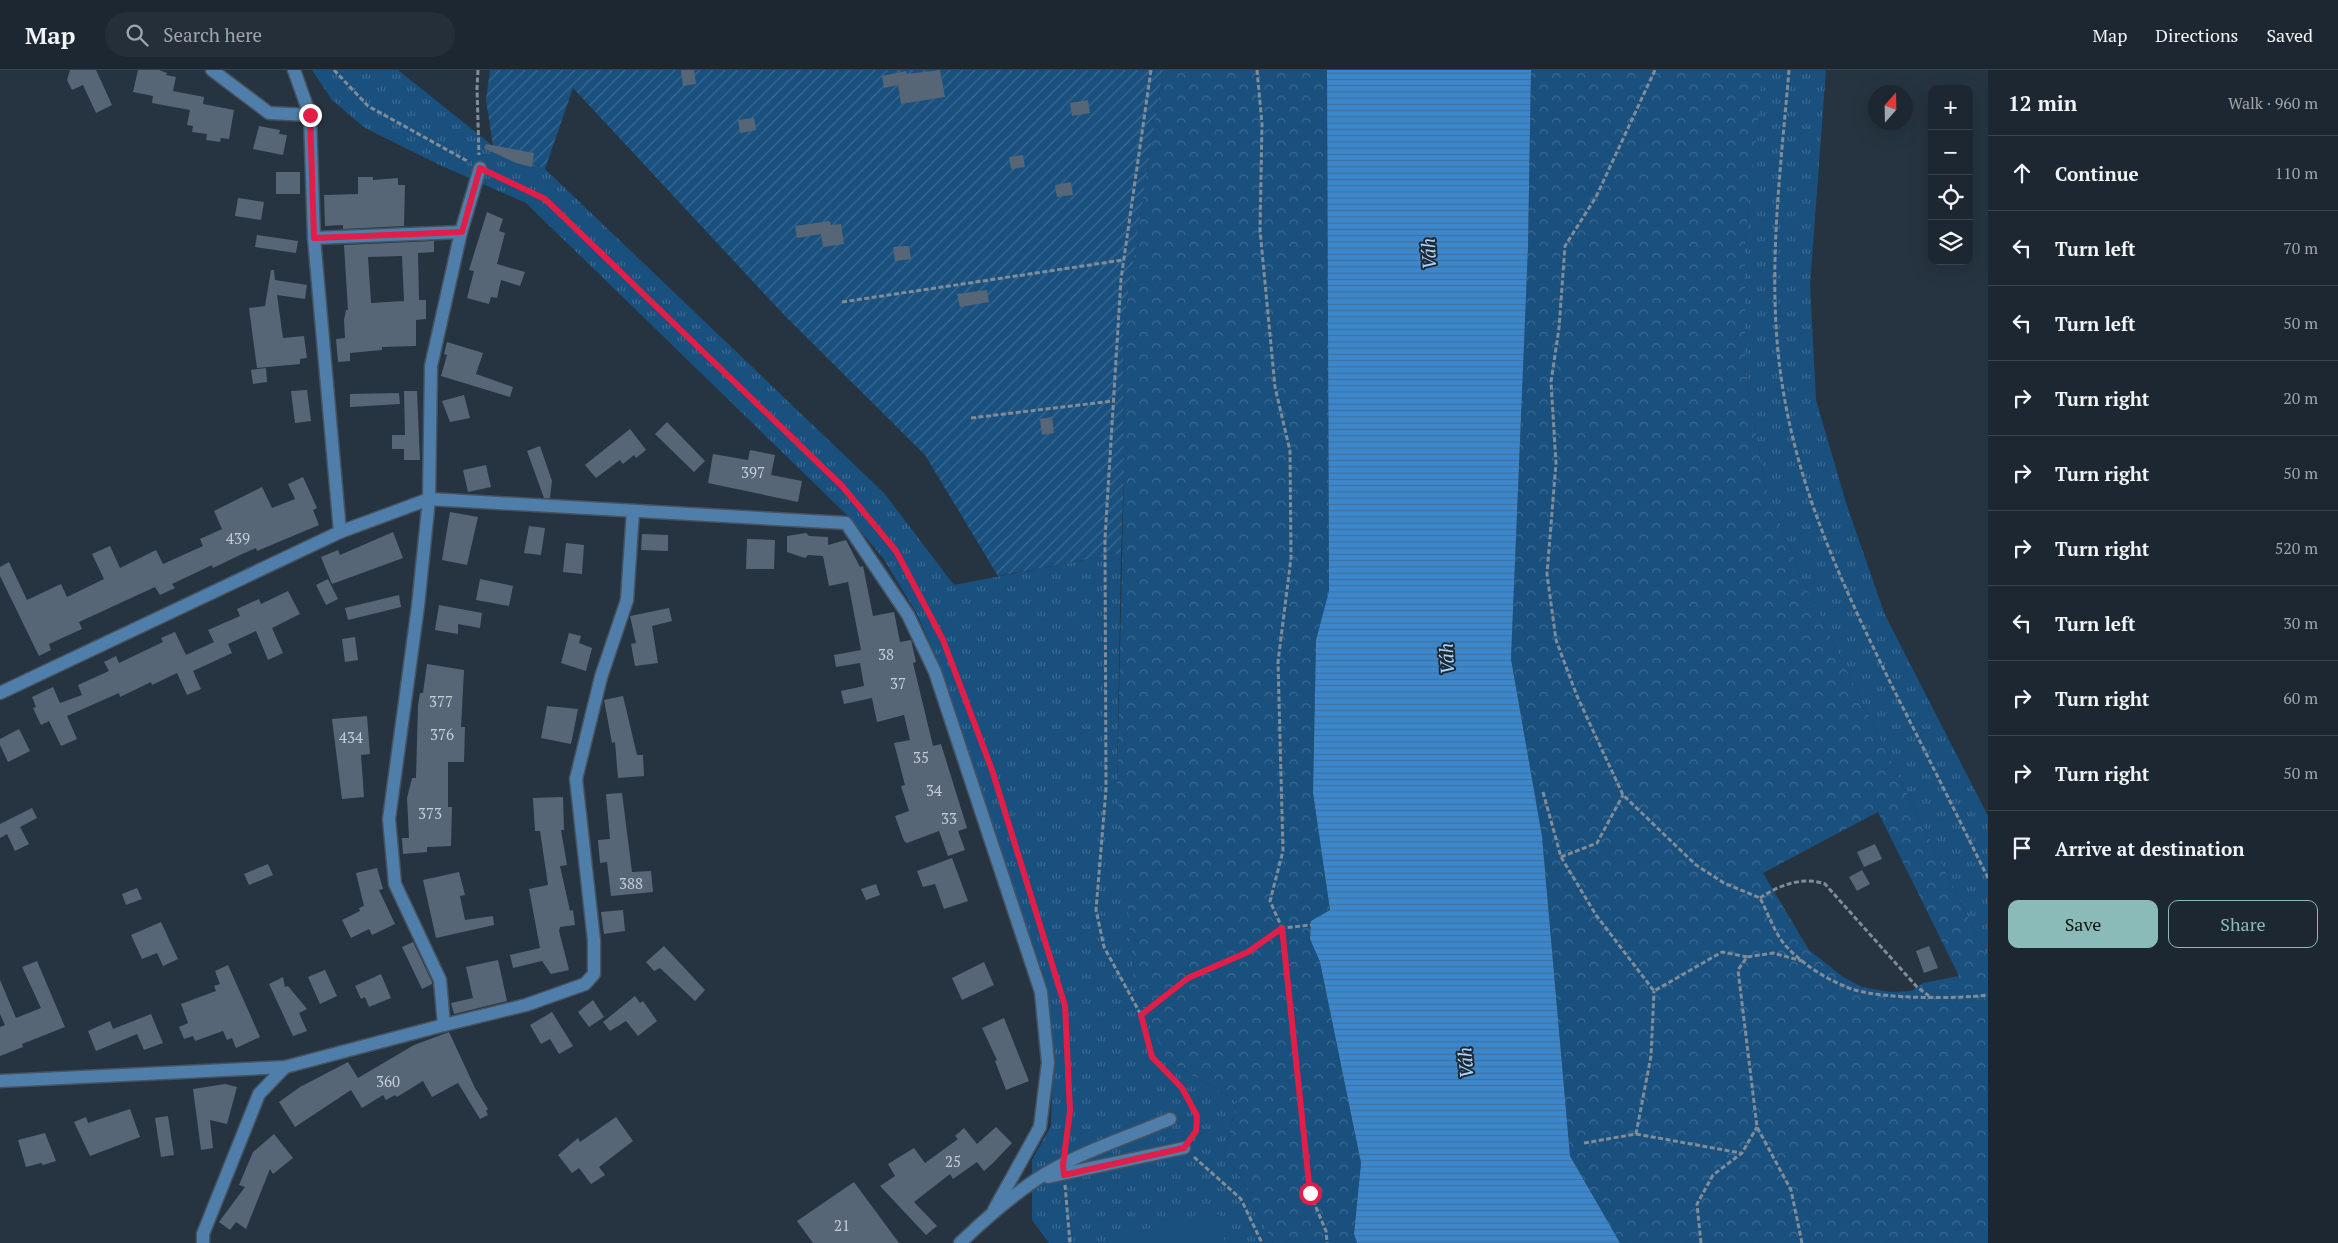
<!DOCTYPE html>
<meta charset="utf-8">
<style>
:root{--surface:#1c2731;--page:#252f39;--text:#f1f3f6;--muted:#a0a5ab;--line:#3a444d;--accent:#8bbbb9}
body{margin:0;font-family:"PT Serif",serif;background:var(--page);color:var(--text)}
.controls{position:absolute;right:15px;top:15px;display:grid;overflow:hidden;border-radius:10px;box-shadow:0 5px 20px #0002}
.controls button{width:45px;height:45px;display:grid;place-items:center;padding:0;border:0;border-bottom:1px solid var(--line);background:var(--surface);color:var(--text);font:25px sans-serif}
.compass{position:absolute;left:1868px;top:15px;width:45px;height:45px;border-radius:50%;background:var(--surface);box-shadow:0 5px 20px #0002;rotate:20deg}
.stop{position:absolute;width:15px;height:15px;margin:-11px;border:4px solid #e11d48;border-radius:50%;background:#fff}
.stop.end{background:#e11d48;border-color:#fff;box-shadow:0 1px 5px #0008}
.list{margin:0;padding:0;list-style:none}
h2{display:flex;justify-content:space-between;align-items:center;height:65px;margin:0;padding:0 20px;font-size:21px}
h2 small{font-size:16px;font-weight:400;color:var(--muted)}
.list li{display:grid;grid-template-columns:32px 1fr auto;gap:15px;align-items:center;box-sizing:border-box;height:75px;padding:0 20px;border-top:1px solid var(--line)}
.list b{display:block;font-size:19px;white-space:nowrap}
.list em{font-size:16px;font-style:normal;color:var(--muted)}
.actions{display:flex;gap:10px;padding:15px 20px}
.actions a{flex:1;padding:11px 0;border:1px solid var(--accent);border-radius:10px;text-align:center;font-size:18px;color:var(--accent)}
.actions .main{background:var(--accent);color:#111}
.icon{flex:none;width:28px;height:28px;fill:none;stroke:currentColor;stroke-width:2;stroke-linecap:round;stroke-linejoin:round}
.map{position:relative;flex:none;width:1988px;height:1173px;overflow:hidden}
header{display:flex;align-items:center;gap:30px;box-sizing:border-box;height:70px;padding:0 25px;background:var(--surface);border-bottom:1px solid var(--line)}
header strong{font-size:24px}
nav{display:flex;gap:28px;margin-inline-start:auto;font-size:18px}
.search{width:350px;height:45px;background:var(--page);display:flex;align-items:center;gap:12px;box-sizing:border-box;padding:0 18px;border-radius:28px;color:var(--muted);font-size:19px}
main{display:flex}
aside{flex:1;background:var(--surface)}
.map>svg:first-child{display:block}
.grass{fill:url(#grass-tufts)}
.forest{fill:url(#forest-crowns);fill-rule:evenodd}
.garden{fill:url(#garden-furrows)}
.pitch{fill:#1a507e}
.water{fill:url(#water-rules)}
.building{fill:#576676;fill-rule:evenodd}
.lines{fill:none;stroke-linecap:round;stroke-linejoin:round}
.minor-casing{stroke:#45525f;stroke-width:15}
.path{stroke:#808c97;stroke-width:3;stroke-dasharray:5 2.5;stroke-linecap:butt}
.minor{stroke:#507eaa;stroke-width:12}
.route{stroke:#e11d48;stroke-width:6}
.labels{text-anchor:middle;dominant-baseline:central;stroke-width:4;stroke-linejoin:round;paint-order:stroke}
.number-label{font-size:15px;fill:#c4ced9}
.water-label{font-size:19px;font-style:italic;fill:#b0d4f8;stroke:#1c2a37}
</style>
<header>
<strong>Map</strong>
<div class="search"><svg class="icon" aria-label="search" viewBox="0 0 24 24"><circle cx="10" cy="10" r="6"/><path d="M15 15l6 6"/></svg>Search here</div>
<nav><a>Map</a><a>Directions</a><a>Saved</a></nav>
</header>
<main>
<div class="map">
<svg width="1988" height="1173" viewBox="0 0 1988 1173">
<defs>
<pattern id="grass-tufts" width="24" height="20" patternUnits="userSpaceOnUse" patternTransform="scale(1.25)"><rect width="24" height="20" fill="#1a507e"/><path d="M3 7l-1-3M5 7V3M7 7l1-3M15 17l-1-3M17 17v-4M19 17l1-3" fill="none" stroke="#3b6a91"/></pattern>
<pattern id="forest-crowns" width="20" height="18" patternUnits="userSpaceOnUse" patternTransform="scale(1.25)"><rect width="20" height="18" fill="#1a507e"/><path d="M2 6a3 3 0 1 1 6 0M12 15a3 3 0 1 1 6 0" fill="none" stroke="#3b6a91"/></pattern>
<pattern id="garden-furrows" width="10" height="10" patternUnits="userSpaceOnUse" patternTransform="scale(1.25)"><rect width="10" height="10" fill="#1a507e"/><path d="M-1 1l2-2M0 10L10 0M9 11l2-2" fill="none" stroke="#3b6a91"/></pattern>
<pattern id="water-rules" width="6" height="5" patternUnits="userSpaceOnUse" patternTransform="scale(1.25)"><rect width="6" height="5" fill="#3c87cc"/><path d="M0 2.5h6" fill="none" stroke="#40719f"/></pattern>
</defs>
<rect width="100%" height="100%" fill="#263441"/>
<g class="grass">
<polygon points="312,0 398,0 493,76 545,99 884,423 954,515 1121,483 1117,716 1168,991 1237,1031 1224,1085 1242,1109 1273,1173 1049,1173 1032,1150 1032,1090 1051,1056 1053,993 1048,926 942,601 917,544 883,488 848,446 526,133 442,96 365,58 332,30"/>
<polygon points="1762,0 1826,0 1810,215 1816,330 1847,436 1885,545 1988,746 1988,889 1803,511 1765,415 1745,298 1745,172"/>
</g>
<g class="forest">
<polygon points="1163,0 1327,0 1329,521 1316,570 1313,723 1330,840 1311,851 1310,869 1320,892 1361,1093 1354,1164 1357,1173 1273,1173 1242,1109 1224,1085 1237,1031 1168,991 1135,921 1117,716 1124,404 1123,257"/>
<path d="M1531 0H1763L1745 172V298L1765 415 1803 511 1988 889V1173H1620L1570 1086 1542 766 1511 589 1528 178ZM1878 742 1959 906 1923 913 1912 921 1890 922 1862 917 1843 907 1809 880 1763 803Z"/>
</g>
<polygon class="garden" points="490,0 1163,0 1123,257 1124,404 1121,483 998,506 925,385 785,246 573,18 545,99 493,76 486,30"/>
<polygon class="pitch" points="1219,1144 1225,1173 1123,1173 1122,1165"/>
<polygon class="water" points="1327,0 1531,0 1528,178 1511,589 1542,766 1570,1086 1620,1173 1357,1173 1354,1164 1361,1093 1320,892 1310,869 1311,851 1330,840 1313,723 1316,570 1329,521"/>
<g class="building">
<polygon points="70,0 96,0 112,35 96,43 83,15 72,20 67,10"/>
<polygon points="138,0 159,0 167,3 166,5 176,7 173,21 204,27 203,34 234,40 229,69 221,68 220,72 206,70 207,64 192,62 193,56 187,55 190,40 152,33 153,26 133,22"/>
<polygon points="681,0 694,0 696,14 683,16"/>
<polygon points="940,0 945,27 901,34 898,15 884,18 882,6 906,1 907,4"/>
<polygon points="1088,30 1090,43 1072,46 1070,33"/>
<polygon points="754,48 756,60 740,63 738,50"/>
<polygon points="259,56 280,60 279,64 287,65 283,85 253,79"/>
<polygon points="486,74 534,83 532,97 516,93 484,78"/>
<polygon points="1023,85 1025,97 1011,99 1009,87"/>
<rect x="276" y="102" width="24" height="22"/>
<polygon points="358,107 373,107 373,110 398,108 398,115 405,115 404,156 343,159 343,155 325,156 324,125 358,124"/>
<polygon points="1071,112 1073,125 1057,127 1055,115"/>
<polygon points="238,128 264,132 261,150 235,146"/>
<polygon points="487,142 503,149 499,161 505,163 497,194 525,202 520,216 501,210 497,228 491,227 489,234 467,228 474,201 469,200"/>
<polygon points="830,151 831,155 841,154 844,174 823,177 821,164 797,168 795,156"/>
<polygon points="257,165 298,171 296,183 255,177"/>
<path d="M434 171V182L418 183 419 230H426V249L416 250V276L382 277V280L350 283V291L338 292 336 269 345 268 344 250 346 240H348L344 175ZM402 186 404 231 371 233 368 187Z"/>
<polygon points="903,176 909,176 911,189 895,191 893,177"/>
<polygon points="271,200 274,200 275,210 307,215 305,229 277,225 283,268 304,266 307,288 300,289 300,294 257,298 249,238 265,236"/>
<polygon points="987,220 989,232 960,237 957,224"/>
<polygon points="447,272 483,283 476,304 513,317 510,327 441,306 447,285 444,284"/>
<polygon points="266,298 267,312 253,314 251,300"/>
<polygon points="307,320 311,351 295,353 291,321"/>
<polygon points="404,321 417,321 420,390 404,390 404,379 392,379 392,365 405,365"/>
<polygon points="399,323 400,334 350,337 350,324"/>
<polygon points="464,325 470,348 450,352 442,331"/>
<polygon points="1052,347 1054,363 1042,365 1040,349"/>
<polygon points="667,352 705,391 694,402 655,364"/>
<polygon points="630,359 646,380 636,388 634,385 623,394 620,390 596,408 585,395"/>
<polygon points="540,376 552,411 550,428 544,428 527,381"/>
<polygon points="750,380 775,385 771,405 802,411 798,432 708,413 713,384 748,390"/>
<polygon points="486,395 491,417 468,422 463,400"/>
<polygon points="303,407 317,438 313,440 319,455 257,481 256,478 240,485 213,498 212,495 172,514 175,518 160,525 155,517 79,552 82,559 49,574 51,580 39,586 0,506 0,497 9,492 27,530 61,514 67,527 104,509 92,484 110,476 120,498 156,480 163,494 203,476 200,469 222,459 214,441 262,417 272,438 295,429 288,414"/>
<polygon points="450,442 478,447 467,495 442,490"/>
<polygon points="529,456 545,458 541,485 524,483"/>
<polygon points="393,462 403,488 332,514 321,487 338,480 340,485"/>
<polygon points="806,463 809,466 828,467 828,475 846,470 860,497 863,496 873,546 894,542 900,572 911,570 916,592 913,593 933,676 941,674 967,758 958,761 965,780 948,786 939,761 907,773 904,771 895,746 909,741 901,716 905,715 894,673 910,670 904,645 877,652 872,628 844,634 841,621 864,616 860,593 836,597 834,585 861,580 848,512 829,516 823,486 808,485 805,488 787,482 787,466"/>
<polygon points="642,464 668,465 668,481 641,480"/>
<polygon points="747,469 775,470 774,499 746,499"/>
<polygon points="566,473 584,475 582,504 563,502"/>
<polygon points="328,509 338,529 326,535 316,515"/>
<polygon points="480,509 513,516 509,536 476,530"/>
<polygon points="288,521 300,544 272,558 283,583 268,590 256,561 228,574 232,583 193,601 201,619 187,625 177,603 152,615 151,612 120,627 119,623 67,646 77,669 61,676 49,651 41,655 33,638 36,637 32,627 53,617 60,633 82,625 78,615 109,601 104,592 116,586 119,593 163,572 161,568 175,562 186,585 214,572 208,560 240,546 237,539 259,529 261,534"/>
<polygon points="399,525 401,537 348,550 345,538"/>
<polygon points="439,535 482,543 480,558 458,554 458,564 435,560"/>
<polygon points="669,538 672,551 652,556 658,593 635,596 631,574 636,573 630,546"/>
<polygon points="569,563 581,566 579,573 592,578 586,601 561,593"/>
<polygon points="355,567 358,590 345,592 342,569"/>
<polygon points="427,594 464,600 461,657 465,657 464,692 448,692 448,737 452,737 451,776 427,777 427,782 403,784 402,768 409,768 407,728 412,708 416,708 418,635 420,623 423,623"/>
<polygon points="623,626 637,685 643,685 644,706 618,708 615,672 612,673 604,630"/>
<polygon points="547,636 578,639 571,674 541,668"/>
<polygon points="367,646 370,684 361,685 364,727 342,729 332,649"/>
<polygon points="19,659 30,681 8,692 0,675 0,669"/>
<polygon points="622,723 632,802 651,801 653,822 611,826 607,792 600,793 598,770 610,769 606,724"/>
<polygon points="563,727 564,760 561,760 567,795 560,796 570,841 573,840 575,855 560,857 559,861 569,900 551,904 542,891 513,898 510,885 540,878 529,819 548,815 540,761 535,761 533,728"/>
<polygon points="32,738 37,748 20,757 29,774 15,781 7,764 0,768 0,754"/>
<polygon points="1875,774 1882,789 1864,797 1857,782"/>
<polygon points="952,788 968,831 944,839 935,814 923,817 917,801"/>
<polygon points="268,794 273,805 249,815 244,804"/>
<polygon points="377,798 383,819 379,820 395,854 372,865 369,859 351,868 342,850 360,841 359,838 364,836 356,803"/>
<polygon points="1862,800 1870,814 1857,821 1849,807"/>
<polygon points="459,802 465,825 460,826 465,850 493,846 494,855 436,868 423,810"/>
<polygon points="876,814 880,825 866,830 861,819"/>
<polygon points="137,818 142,829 126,835 122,824"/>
<polygon points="623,840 625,861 604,864 601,842"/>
<polygon points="161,852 178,889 163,896 157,883 142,889 131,865"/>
<polygon points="413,872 432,912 432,914 422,919 402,877"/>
<polygon points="664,876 705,920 695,931 660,898 654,901 646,892"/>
<polygon points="1929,876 1938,898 1924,903 1916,881"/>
<polygon points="498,890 507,931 454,944 451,933 473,928 466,897"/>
<polygon points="37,891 65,957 22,974 23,977 0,986 0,957 5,955 0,944 0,910 16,948 41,938 22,897"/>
<polygon points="984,892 994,915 962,930 952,908"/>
<polygon points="228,895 260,967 236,978 232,968 227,970 223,961 195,971 193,966 184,969 179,957 188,953 181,934 216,921 214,916 220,914 215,901"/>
<polygon points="325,900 337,926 320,934 308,907"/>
<polygon points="381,904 391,928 369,937 365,927 361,929 355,916"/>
<polygon points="283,907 285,917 288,916 307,939 299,943 307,961 293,966 269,914"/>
<polygon points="635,926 640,933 643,931 657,951 638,966 626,951 610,961 603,952"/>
<polygon points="593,930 604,947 589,957 578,942"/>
<polygon points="552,942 573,976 559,984 550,969 541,974 530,955"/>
<polygon points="151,944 163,973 144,980 137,964 96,981 88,961 110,951 113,959"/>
<polygon points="1004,948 1029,1011 1006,1020 995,991 997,990 982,958"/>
<polygon points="449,962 475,1018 488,1039 486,1041 488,1045 480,1049 458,1013 432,1027 423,1011 397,1027 395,1025 386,1030 383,1025 362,1038 351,1020 295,1057 279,1032 300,1017 348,992 358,1008 414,975"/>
<polygon points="225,1014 237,1017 227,1054 210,1050 213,1078 201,1080 193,1019"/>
<polygon points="130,1039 140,1067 90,1086 74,1052 86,1047 88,1053"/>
<polygon points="168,1046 174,1085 161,1087 155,1048"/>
<polygon points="616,1047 633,1071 599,1097 605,1105 591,1114 579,1098 572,1103 558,1085 578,1068 580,1072"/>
<polygon points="996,1057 1012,1073 993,1093 984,1101 977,1092 953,1109 950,1104 914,1132 937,1156 926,1165 880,1116 895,1106 888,1094 914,1078 925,1093 958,1069 955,1066 964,1058 977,1074"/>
<polygon points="45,1063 56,1091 43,1095 41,1093 26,1097 18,1070"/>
<polygon points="274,1064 293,1088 273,1104 270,1099 246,1159 236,1152 230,1160 219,1152 245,1117 239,1115 253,1082"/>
<polygon points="854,1112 899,1173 813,1173 797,1151"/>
</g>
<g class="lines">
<defs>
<g id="minor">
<polyline points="212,0 269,43 310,45 314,168 340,462"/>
<polyline points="294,0 310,45"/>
<polyline points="314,168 461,162"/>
<polyline points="0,623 340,462 429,429 846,453 908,545 935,602 1041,922 1048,993 1040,1057 994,1140"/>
<polyline points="444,955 440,910 395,814 389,749 418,536 429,429 431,296 461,162 480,98"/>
<polyline points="0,1011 285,997 444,955 526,935 585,914 594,904 594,871 576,709 601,607 627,530 633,441"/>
<polyline points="1048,1107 1184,1078"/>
<polyline points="203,1173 203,1164 259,1024 285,997"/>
<path d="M960 1173C984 1150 1009 1128 1037 1109 1077 1083 1126 1068 1170 1049"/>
</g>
</defs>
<use href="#minor" class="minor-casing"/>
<g class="path">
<polyline points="334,0 368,36 469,92"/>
<polyline points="478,0 477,18 479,85"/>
<polyline points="1151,0 1121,209 1105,468 1106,719 1096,840 1104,877 1141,945 1152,987 1182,1018 1197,1046 1197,1061 1192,1067"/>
<polyline points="1257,0 1262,54 1260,160 1275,317 1290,381 1291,488 1278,592 1283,781 1270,831 1282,858 1310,1123 1326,1161 1327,1173"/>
<path d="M1655 0 1596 127 1565 176 1559 258 1551 312 1556 393 1547 504 1556 570 1577 626 1623 725 1696 795 1724 813 1760 828C1768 843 1774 862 1785 875 1803 895 1830 912 1855 920 1885 929 1956 929 1988 925"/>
<path d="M1789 0C1781 96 1768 194 1779 291 1793 412 1841 512 1894 620 1926 683 1957 745 1988 808"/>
<polyline points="492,104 545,129 842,415 896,481 943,570 992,700 1065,936 1070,1041 1065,1079"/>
<polyline points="842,232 1123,190"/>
<polyline points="971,348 1113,331"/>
<polyline points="1543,722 1561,787 1596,845 1654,921 1722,882 1747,887"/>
<polyline points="1561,787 1597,773 1623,725"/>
<path d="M1760 828C1779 815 1803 806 1825 814L1917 917 1929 926"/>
<polyline points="1141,945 1188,908 1248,882 1282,858 1311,855"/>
<polyline points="1636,1064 1741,1083"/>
<polyline points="1584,1073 1636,1064 1651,986 1654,921"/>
<polyline points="1194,1087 1241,1129 1262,1173"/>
<polyline points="1065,1115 1070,1173"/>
<polyline points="1701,1173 1697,1134 1713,1105 1742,1083 1757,1057"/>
<polyline points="1802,1173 1791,1120 1757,1057 1738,900 1747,887 1773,883 1802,891"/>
</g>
<use href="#minor" class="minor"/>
</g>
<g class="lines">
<polyline class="route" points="310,45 314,168 462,162 480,98 545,129 842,416 896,481 943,570 992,700 1065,936 1070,1041 1063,1095 1064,1105 1184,1078 1196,1061 1197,1046 1182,1018 1152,987 1141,945 1188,908 1248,882 1282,858 1310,1123"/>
</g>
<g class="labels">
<g class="number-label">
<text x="753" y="402">397</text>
<text x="238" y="468">439</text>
<text x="886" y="584">38</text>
<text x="898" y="613">37</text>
<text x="441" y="631">377</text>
<text x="442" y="664">376</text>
<text x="351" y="667">434</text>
<text x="921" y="687">35</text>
<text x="934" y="720">34</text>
<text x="430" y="743">373</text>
<text x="949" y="748">33</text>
<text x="631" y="813">388</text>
<text x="388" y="1011">360</text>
<text x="953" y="1091">25</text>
<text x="842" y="1155">21</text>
</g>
<g class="water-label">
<text transform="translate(1428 184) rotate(-93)">Váh</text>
<text transform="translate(1446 589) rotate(-93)">Váh</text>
<text transform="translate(1465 993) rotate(-94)">Váh</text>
</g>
</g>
</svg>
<div class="controls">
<button>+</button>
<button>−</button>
<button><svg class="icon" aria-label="locate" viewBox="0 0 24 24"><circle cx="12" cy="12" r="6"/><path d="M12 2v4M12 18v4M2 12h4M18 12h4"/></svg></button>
<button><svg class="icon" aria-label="layers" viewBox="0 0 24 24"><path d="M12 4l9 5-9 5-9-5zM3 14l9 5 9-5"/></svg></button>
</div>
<svg class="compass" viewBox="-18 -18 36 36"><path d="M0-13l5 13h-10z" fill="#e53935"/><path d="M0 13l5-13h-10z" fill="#a0a5ab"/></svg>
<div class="stop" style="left:1310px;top:1123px"></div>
<div class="stop end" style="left:310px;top:45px"></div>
</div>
<aside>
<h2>12 min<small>Walk · 960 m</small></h2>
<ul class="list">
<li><svg class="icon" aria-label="ahead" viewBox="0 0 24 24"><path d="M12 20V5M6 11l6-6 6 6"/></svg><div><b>Continue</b></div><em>110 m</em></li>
<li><svg class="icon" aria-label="left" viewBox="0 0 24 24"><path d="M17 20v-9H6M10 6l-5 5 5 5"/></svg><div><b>Turn left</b></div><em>70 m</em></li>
<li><svg class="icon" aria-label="left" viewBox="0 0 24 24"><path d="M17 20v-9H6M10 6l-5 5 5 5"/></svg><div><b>Turn left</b></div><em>50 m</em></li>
<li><svg class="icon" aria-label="right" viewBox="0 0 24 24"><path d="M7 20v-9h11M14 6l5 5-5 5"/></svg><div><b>Turn right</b></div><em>20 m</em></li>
<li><svg class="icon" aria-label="right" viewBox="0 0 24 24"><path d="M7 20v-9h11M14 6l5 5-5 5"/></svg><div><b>Turn right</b></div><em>50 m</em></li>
<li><svg class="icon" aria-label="right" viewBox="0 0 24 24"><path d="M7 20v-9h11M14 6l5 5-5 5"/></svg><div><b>Turn right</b></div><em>520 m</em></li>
<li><svg class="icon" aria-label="left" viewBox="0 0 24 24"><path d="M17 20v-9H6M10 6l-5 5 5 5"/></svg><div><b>Turn left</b></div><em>30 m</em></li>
<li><svg class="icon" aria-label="right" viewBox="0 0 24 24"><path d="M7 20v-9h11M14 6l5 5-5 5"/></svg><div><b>Turn right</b></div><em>60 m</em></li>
<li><svg class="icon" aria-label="right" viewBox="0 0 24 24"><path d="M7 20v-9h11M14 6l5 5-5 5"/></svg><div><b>Turn right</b></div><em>50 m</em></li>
<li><svg class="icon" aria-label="arrive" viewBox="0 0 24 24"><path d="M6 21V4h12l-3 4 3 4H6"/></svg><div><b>Arrive at destination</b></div></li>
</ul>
<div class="actions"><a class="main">Save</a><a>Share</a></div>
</aside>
</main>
